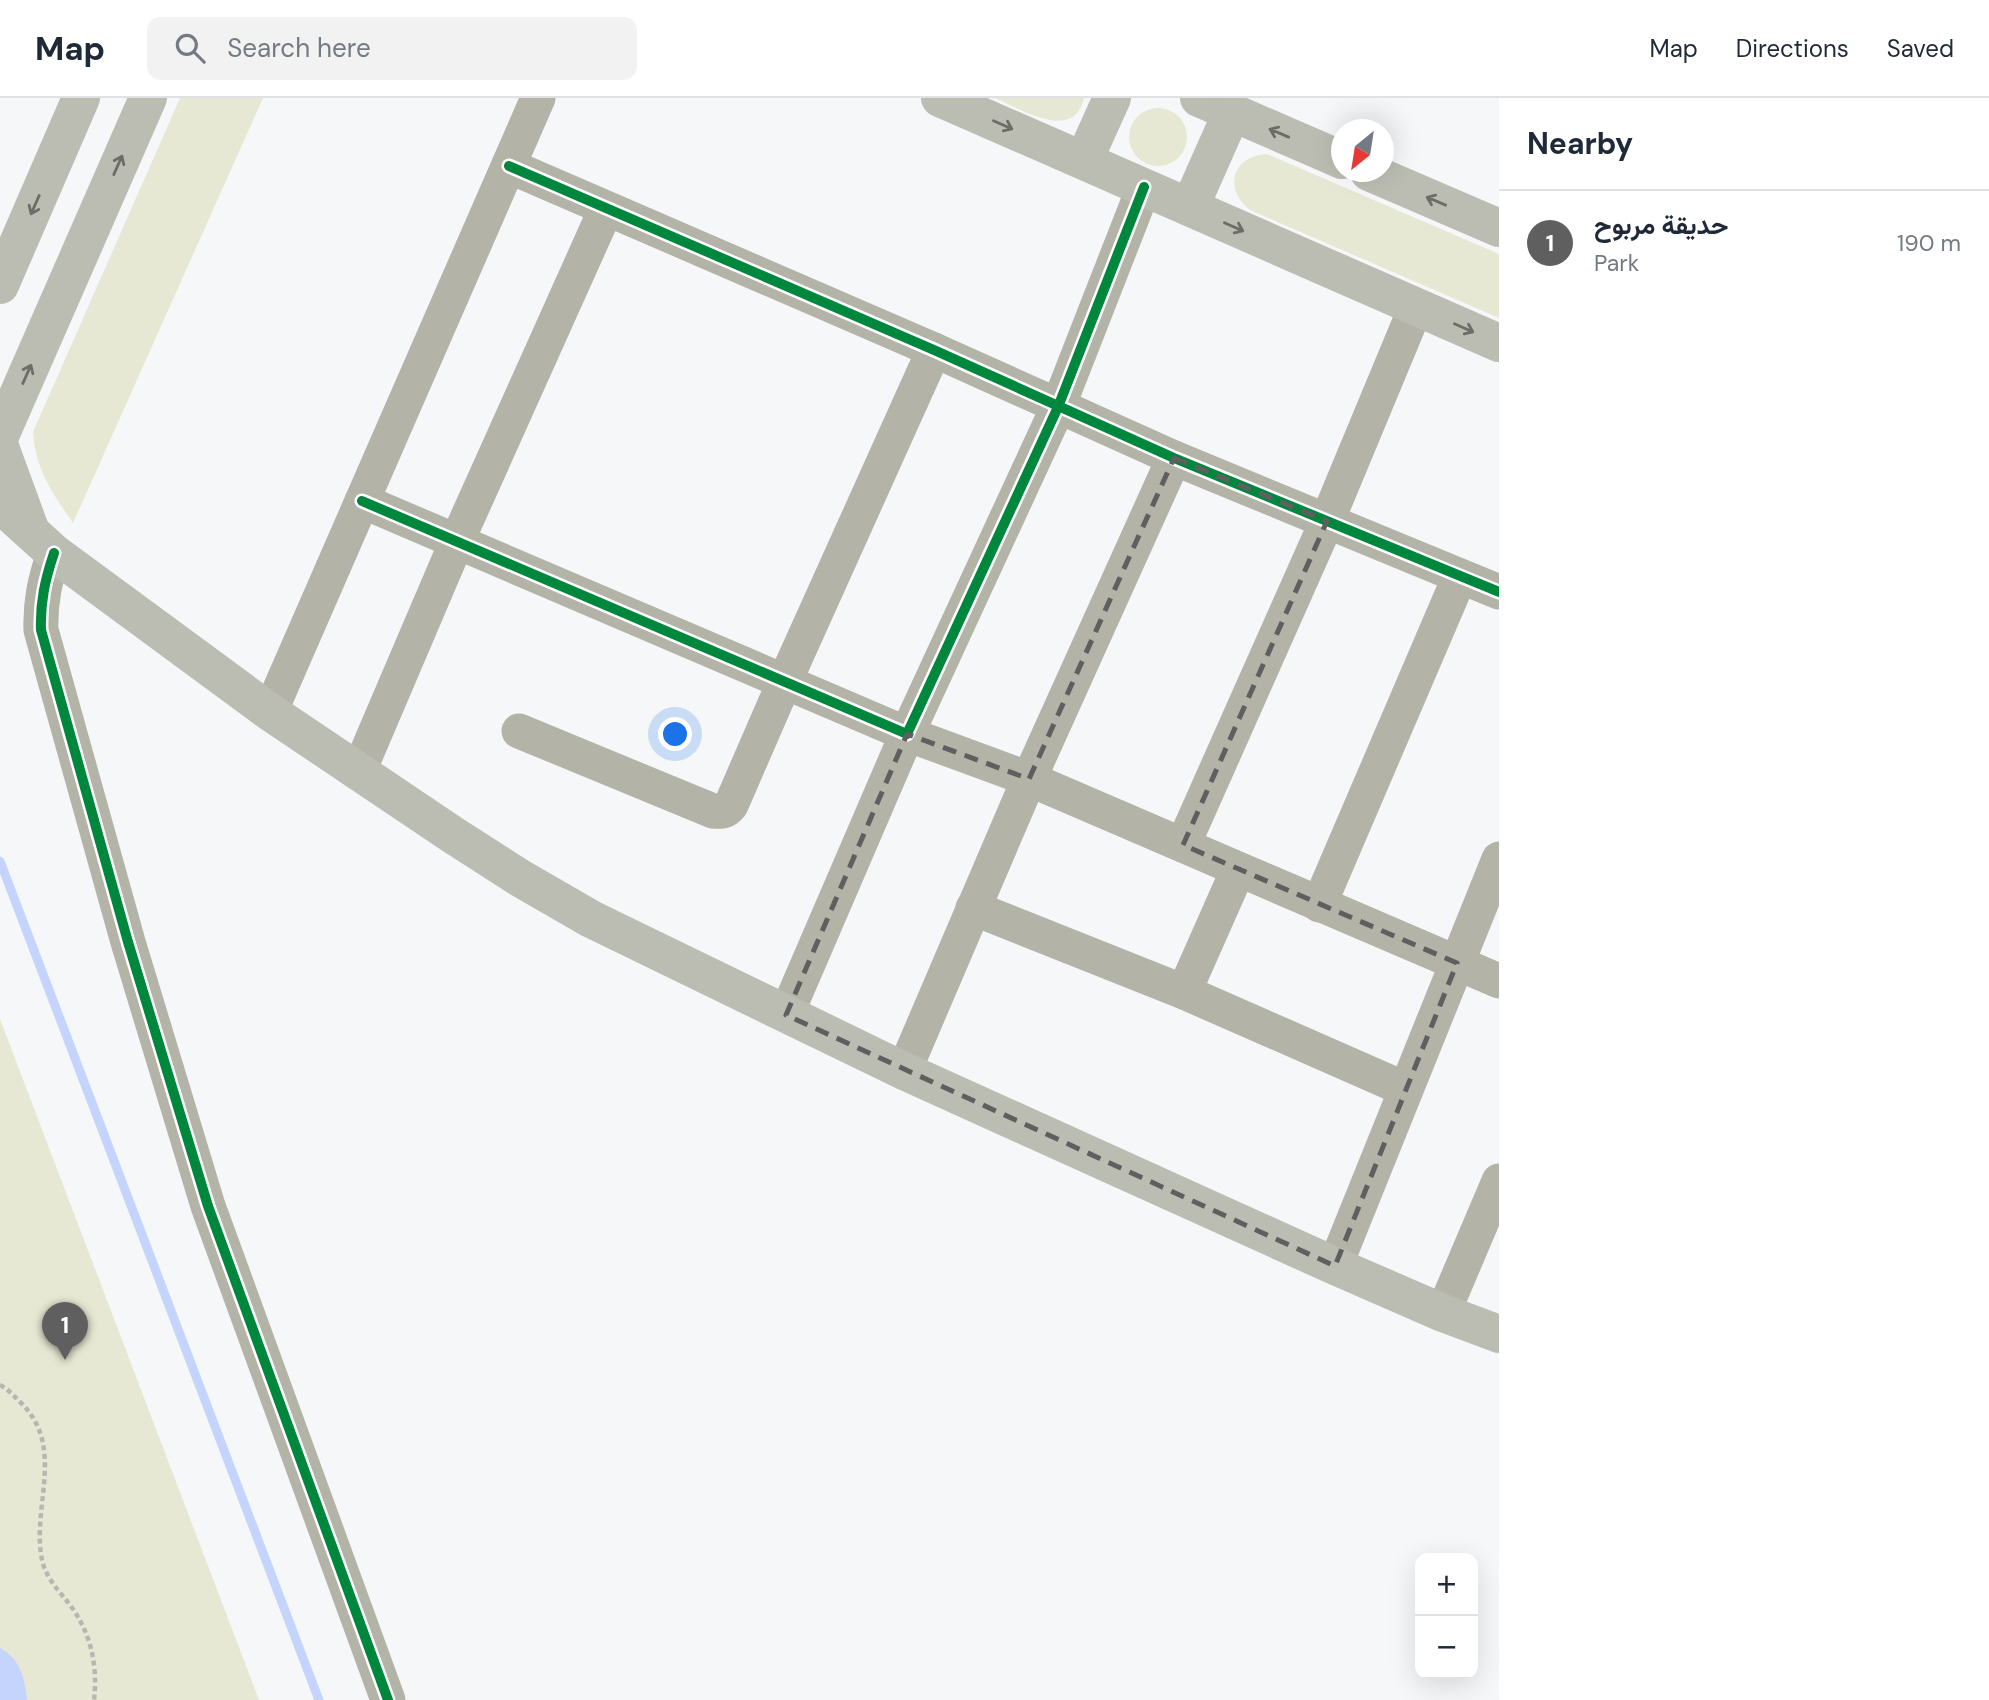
<!DOCTYPE html>
<meta charset="utf-8">
<style>
:root{--surface:#fff;--page:#f2f2f3;--text:#1f2937;--muted:#747a83;--line:#e0e1e3;--accent:#5f5f60}
body{margin:0;font-family:"DM Sans",Vazirmatn,sans-serif;background:var(--page);color:var(--text)}
.controls{position:absolute;right:21px;bottom:21px;display:grid;overflow:hidden;border-radius:14px;box-shadow:0 7px 28px #0002}
.controls button{width:63px;height:63px;display:grid;place-items:center;padding:0;border:0;border-bottom:2px solid var(--line);background:var(--surface);color:var(--text);font:35px sans-serif}
.compass{position:absolute;left:1331px;top:21px;width:63px;height:63px;border-radius:50%;background:var(--surface);box-shadow:0 7px 28px #0002;rotate:210deg}
.you{position:absolute;left:676px;top:637px;width:24px;height:24px;margin:-18px;border:5px solid #fff;border-radius:50%;background:#1a73e8;box-shadow:0 0 0 10px #1a73e833}
.badge{display:grid;place-items:center;width:46px;height:46px;border-radius:50%;background:var(--accent);color:#fff;font-size:23px;font-weight:700}
.pin{position:absolute;translate:-50% -58px;filter:drop-shadow(0 2px 4px #0008)}
.pin::after{content:'';position:absolute;top:37px;width:24px;height:21px;background:inherit;clip-path:polygon(0 0,100% 0,50% 100%)}
.list{margin:0;padding:0;list-style:none}
h2{display:flex;justify-content:space-between;align-items:center;height:91px;margin:0;padding:0 28px;font-size:30px}
h2 small{font-size:23px;font-weight:400;color:var(--muted)}
.list li{display:grid;grid-template-columns:46px 1fr auto;gap:21px;align-items:center;box-sizing:border-box;height:105px;padding:0 28px;border-top:2px solid var(--line)}
.list b{display:block;font-size:26px;white-space:nowrap}
.list p{margin:0;font-size:23px;white-space:nowrap;color:var(--muted)}
.list em{font-size:23px;font-style:normal;color:var(--muted)}
.icon{flex:none;width:38px;height:38px;fill:none;stroke:currentColor;stroke-width:2;stroke-linecap:round;stroke-linejoin:round}
.map{position:relative;flex:none;width:1499px;height:1602px;overflow:hidden}
header{display:flex;align-items:center;gap:42px;box-sizing:border-box;height:98px;padding:0 35px;background:var(--surface);border-bottom:2px solid var(--line)}
header strong{font-size:33px}
nav{display:flex;gap:38px;margin-inline-start:auto;font-size:24px}
.search{width:490px;height:63px;background:var(--page);display:flex;align-items:center;gap:18px;box-sizing:border-box;padding:0 24px;border-radius:14px;color:var(--muted);font-size:26px}
main{display:flex}
aside{flex:1;background:var(--surface)}
.map>svg:first-child{display:block}
.green{fill:#e6e8d3}
.water{fill:#c5d4fd}
.lines{fill:none;stroke-linecap:round;stroke-linejoin:round}
.stream{stroke:#c5d4fd;stroke-width:9}
.path{stroke:#b6b7b2;stroke-width:4.5;stroke-dasharray:5 3.5;stroke-linecap:butt}
.street{stroke:#b3b3a8;stroke-width:35}
.secondary{stroke:#bbbcb2;stroke-width:38}
.cycleway-casing{stroke:#fff;stroke-width:15}
.cycleway{stroke:#00873e;stroke-width:10}
.oneway{stroke:#6d6d68}
.marked{fill:none;stroke:#5f5f60;stroke-width:5;stroke-dasharray:14 9;stroke-linejoin:round}
</style>
<header>
<strong>Map</strong>
<div class="search"><svg class="icon" aria-label="search" viewBox="0 0 24 24"><circle cx="10" cy="10" r="6"/><path d="M15 15l6 6"/></svg>Search here</div>
<nav><a>Map</a><a>Directions</a><a>Saved</a></nav>
</header>
<main>
<div class="map">
<svg width="1499" height="1602" viewBox="0 0 1499 1602">
<rect width="100%" height="100%" fill="#f6f7f9"/>
<g class="green">
<path d="M180 0H263L73 425C52 394 36 373 33 334Z"/>
<path d="M995 0H1084C1074 45 1020 11 995 0Z"/>
<circle cx="1158" cy="39" r="29"/>
<path d="M1267 56 1499 156V220L1250 112C1223 91 1232 58 1267 56Z"/>
<polygon points="0,921 259,1602 0,1602"/>
</g>
<path class="water" d="M0 1550C20 1560 25 1581 27 1602H0Z"/>
<g class="lines">
<polyline class="stream" points="0,763 319,1602"/>
<path class="path" d="M0 1287C8 1291 14 1298 20 1304 67 1349 31 1408 42 1462 46 1480 59 1493 70 1507 91 1535 98 1568 94 1602"/>
<g class="street">
<polyline points="509,68 934,252 1174,360 1499,494"/>
<polyline points="362,403 907,636 1058,309 1144,89"/>
<path d="M54 455C45 482 40 504 41 532L128 844 208 1108 388 1602"/>
<polyline points="270,614 538,0"/>
<path d="M519 633 713 713C722 714 725 714 731 707L784 585 934 252"/>
<polyline points="358,675 457,443 606,111"/>
<polyline points="1183,747 1327,423 1416,209"/>
<polyline points="1319,807 1460,478"/>
<polyline points="973,810 1184,894 1405,991"/>
<polyline points="1184,894 1238,772"/>
<polyline points="786,917 907,636 1029,681 1499,883"/>
<polyline points="904,973 1029,681 1174,360"/>
<polyline points="1335,1168 1499,761"/>
<polyline points="1443,1215 1499,1083"/>
</g>
<g class="secondary">
<polyline points="940,0 1499,245"/>
<polyline points="1199,0 1342,62"/>
<polyline points="1084,62 1112,0"/>
<polyline points="1369,74 1499,130"/>
<polyline points="1190,109 1232,14"/>
<polyline points="0,187 81,0"/>
<polyline points="0,338 148,0"/>
<polyline points="0,349 30,431"/>
<polyline points="0,406 54,455 270,614 453,737 520,780 591,821 904,973 1335,1168 1443,1215 1499,1236"/>
</g>
<defs>
<g id="cycleway">
<polyline points="509,68 934,252 1174,360 1499,494"/>
<polyline points="362,403 907,636 1058,309 1144,89"/>
<path d="M54 455C45 482 40 504 41 532L128 844 208 1108 388 1602"/>
</g>
</defs>
<use href="#cycleway" class="cycleway-casing"/>
<use href="#cycleway" class="cycleway"/>
</g>
<defs><path id="oneway-shaft" d="M-6 0H5M1.5-3L5.5 0L1.5 3" fill="none" stroke-width="1.6" stroke-linecap="round" stroke-linejoin="round" transform="scale(1.75)"/></defs>
<g class="oneway">
<use href="#oneway-shaft" transform="translate(1003 27) rotate(24)"/>
<use href="#oneway-shaft" transform="translate(1279 35) rotate(-157)"/>
<use href="#oneway-shaft" transform="translate(118 67) rotate(-66)"/>
<use href="#oneway-shaft" transform="translate(1436 103) rotate(-157)"/>
<use href="#oneway-shaft" transform="translate(35 107) rotate(114)"/>
<use href="#oneway-shaft" transform="translate(1234 129) rotate(24)"/>
<use href="#oneway-shaft" transform="translate(1464 230) rotate(24)"/>
<use href="#oneway-shaft" transform="translate(27 276) rotate(-66)"/>
</g>
<path class="marked" d="M1174 360 1327 423 1183 747 1457 865 1335 1168 786 917 907 636 1029 681Z"/>
</svg>
<div class="controls">
<button>+</button>
<button>−</button>
</div>
<svg class="compass" viewBox="-18 -18 36 36"><path d="M0-13l5 13h-10z" fill="#e53935"/><path d="M0 13l5-13h-10z" fill="#747a83"/></svg>
<div class="you"></div>
<div class="pin badge" style="left:65px;top:1262px">1</div>
</div>
<aside>
<h2>Nearby<small></small></h2>
<ul class="list">
<li><span class="badge">1</span><div><b>حديقة مربوح</b><p>Park</p></div><em>190 m</em></li>
</ul>
</aside>
</main>
